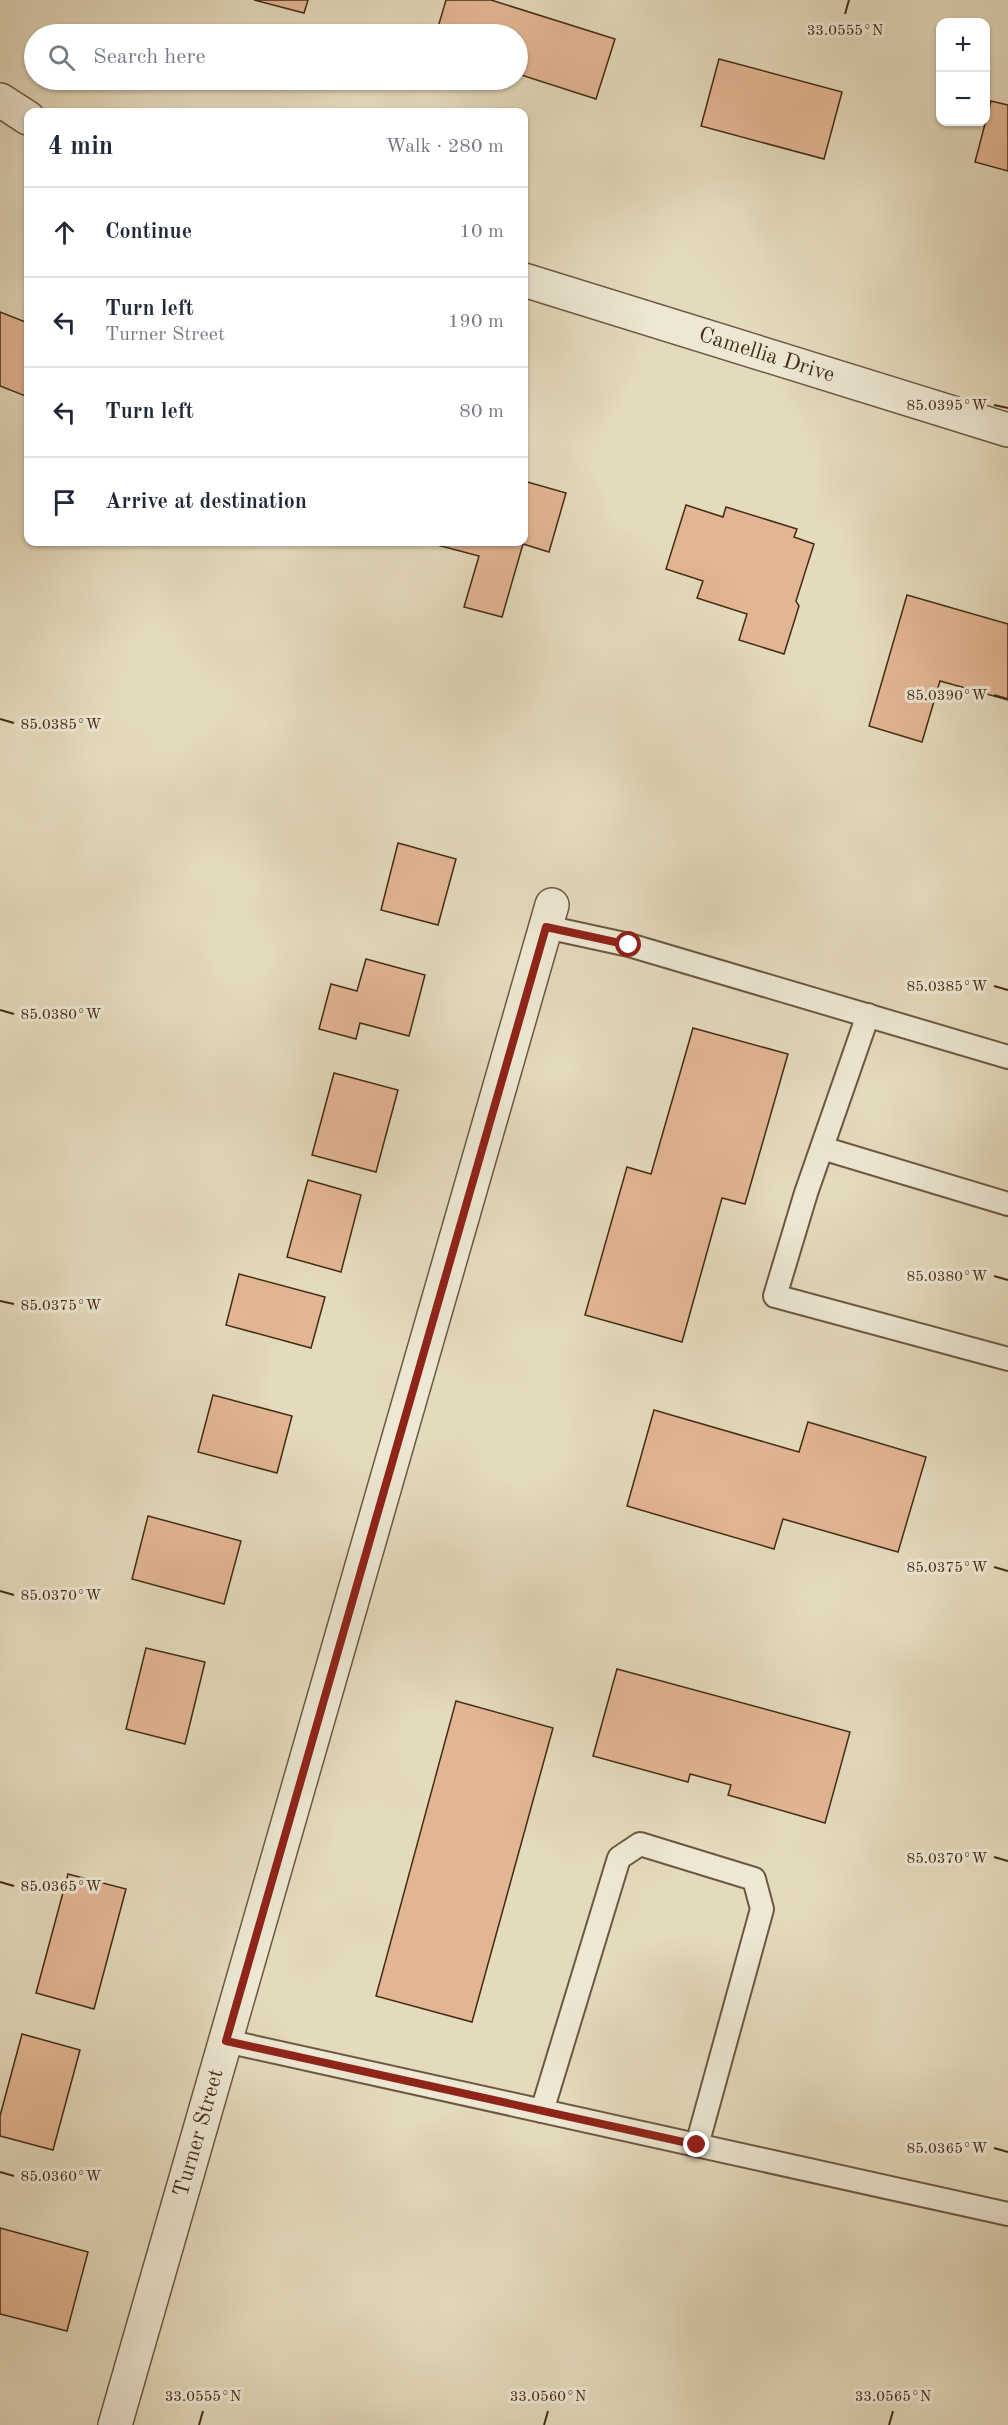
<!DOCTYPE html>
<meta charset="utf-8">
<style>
:root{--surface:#fff;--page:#f2f2f3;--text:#1f2937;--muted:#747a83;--line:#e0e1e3}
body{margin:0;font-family:"Old Standard TT",serif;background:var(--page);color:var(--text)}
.controls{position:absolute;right:18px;top:18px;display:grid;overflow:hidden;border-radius:12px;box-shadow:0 2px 4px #0004}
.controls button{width:54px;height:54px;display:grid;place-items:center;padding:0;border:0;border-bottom:2px solid var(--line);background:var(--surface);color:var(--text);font:30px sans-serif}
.stop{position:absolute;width:18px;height:18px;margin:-14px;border:4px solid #8f2418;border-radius:50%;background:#fff}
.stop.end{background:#8f2418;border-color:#fff;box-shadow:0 2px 6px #0008}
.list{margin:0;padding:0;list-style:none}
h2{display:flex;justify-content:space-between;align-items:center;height:78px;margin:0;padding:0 24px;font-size:26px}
h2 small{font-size:20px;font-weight:400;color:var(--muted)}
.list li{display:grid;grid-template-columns:39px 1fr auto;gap:18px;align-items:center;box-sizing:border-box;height:90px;padding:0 24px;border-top:2px solid var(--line)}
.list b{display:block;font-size:22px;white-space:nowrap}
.list p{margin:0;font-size:20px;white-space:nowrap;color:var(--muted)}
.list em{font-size:20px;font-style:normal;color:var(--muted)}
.icon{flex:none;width:33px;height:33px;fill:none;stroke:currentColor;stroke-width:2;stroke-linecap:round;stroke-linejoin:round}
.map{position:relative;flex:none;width:1008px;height:2425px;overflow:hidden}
.search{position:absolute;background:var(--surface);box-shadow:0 2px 4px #0004;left:24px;top:24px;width:504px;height:66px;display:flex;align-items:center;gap:15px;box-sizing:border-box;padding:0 21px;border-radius:33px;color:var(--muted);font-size:22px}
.panel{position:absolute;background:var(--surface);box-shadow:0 2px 4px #0004;left:24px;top:108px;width:504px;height:438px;border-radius:12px}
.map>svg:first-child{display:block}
.building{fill:#e3b693;stroke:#442c16;stroke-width:1.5}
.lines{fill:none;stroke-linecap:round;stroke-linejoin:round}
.service-casing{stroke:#6c5840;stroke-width:26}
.minor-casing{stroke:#6c5840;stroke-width:36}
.service{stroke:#ede7d3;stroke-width:22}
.minor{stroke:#ede7d3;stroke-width:33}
.route{stroke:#8f2418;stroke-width:8}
.ticks{fill:none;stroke:#442c16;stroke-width:2}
.labels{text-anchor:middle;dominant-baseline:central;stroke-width:6;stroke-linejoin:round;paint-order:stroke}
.street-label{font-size:22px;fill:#442c16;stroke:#ede7d3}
.ticks-label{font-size:15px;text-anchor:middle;fill:#442c16;stroke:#ede7d3;stroke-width:6;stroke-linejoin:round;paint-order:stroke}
</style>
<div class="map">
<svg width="1008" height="2425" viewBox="0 0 1008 2425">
<rect width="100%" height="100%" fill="#e4dabc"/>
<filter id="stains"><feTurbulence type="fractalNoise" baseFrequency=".00333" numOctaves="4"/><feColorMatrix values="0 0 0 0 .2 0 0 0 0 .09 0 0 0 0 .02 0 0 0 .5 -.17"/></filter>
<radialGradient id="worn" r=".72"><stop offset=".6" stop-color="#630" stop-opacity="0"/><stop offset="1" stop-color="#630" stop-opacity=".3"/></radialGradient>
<g class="building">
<polygon points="254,0 308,0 304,13"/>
<polygon points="446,0 491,0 615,39 596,99 518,74 518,34 436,34"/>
<polygon points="719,59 842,92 824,159 701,126"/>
<polygon points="991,101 1008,105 1008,171 975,162"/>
<polygon points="0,312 28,323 28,397 0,386"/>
<polygon points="524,481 566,493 549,552 523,544 502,617 464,607 479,556 426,542 524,542"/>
<polygon points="686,505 723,517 726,507 797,529 794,537 814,544 796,601 799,606 784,654 739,640 747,614 697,598 703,581 666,569"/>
<polygon points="907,595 1008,624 1008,700 940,681 922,742 869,726"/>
<polygon points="398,843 456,859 438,925 381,910"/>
<polygon points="366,959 425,975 409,1036 360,1023 356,1039 319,1029 331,984 357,991"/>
<polygon points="693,1028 788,1054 745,1204 722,1198 682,1342 585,1315 627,1167 651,1174"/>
<polygon points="334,1073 398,1090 376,1172 312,1155"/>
<polygon points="308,1180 361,1195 341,1272 287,1257"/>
<polygon points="239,1274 325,1297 311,1348 226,1325"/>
<polygon points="213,1395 292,1416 277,1473 198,1452"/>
<polygon points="654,1410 799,1452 808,1422 926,1457 898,1552 783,1519 774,1549 627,1506"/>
<polygon points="148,1516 241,1541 224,1604 132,1579"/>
<polygon points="146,1648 205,1662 185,1744 126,1729"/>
<polygon points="617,1669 850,1732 825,1823 728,1795 731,1785 690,1774 688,1782 593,1756"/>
<polygon points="456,1701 553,1728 472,2022 376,1996"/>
<polygon points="68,1874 126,1889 94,2009 36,1993"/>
<polygon points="22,2034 80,2050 53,2150 0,2136 0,2116"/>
<polygon points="0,2228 88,2252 67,2331 0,2314"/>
</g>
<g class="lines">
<defs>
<g id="service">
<polyline points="546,927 629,945 1008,1057"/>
<polyline points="868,1015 806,1193 775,1296 1008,1359"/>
<polyline points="822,1148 1008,1204"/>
<polyline points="226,2041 1008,2214"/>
<polyline points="542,2111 619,1858 640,1844 754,1879 762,1909 697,2145"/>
</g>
<g id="minor">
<polyline points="0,100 28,118"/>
<path id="s1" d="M524 280 1008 430"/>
<path id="s2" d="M115 2425 552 905"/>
</g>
</defs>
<use href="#service" class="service-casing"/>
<use href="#minor" class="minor-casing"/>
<use href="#service" class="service"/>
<use href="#minor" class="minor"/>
</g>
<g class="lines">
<polyline class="route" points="629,945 546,927 226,2041 697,2145"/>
</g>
<path class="ticks" d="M845 14 849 0M994 405 1008 408M994 695 1008 699M0 719 14 723M994 986 1008 990M0 1010 14 1014M994 1276 1008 1280M0 1301 14 1304M994 1567 1008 1571M0 1591 14 1595M994 1857 1008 1861M0 1882 14 1886M994 2148 1008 2152M0 2172 14 2176M199 2425 203 2411M544 2425 548 2411M889 2425 893 2411"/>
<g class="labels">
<g class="street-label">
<text stroke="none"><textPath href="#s1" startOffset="254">Camellia Drive</textPath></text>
<text stroke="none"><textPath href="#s2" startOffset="304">Turner Street</textPath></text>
</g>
</g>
<g class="ticks-label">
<text x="845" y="35">33.0555°N</text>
<text x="947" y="410">85.0395°W</text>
<text x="947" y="700">85.0390°W</text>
<text x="61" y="729">85.0385°W</text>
<text x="947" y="991">85.0385°W</text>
<text x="61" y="1019">85.0380°W</text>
<text x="947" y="1281">85.0380°W</text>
<text x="61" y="1310">85.0375°W</text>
<text x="947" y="1572">85.0375°W</text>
<text x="61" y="1600">85.0370°W</text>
<text x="947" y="1863">85.0370°W</text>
<text x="61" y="1891">85.0365°W</text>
<text x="947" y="2153">85.0365°W</text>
<text x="61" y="2181">85.0360°W</text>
<text x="203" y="2401">33.0555°N</text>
<text x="548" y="2401">33.0560°N</text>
<text x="893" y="2401">33.0565°N</text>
</g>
<rect width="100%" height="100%" filter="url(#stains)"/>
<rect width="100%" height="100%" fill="url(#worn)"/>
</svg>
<div class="controls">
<button>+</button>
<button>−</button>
</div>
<div class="stop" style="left:629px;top:945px"></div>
<div class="stop end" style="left:697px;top:2145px"></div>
<div class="search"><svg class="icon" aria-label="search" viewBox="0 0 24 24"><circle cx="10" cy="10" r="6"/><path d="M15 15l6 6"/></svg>Search here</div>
<section class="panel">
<h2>4 min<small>Walk · 280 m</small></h2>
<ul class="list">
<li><svg class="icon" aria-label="ahead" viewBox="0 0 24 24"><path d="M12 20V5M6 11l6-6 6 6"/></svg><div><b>Continue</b></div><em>10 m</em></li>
<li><svg class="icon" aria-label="left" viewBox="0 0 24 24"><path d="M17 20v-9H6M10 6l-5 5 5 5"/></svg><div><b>Turn left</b><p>Turner Street</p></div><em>190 m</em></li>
<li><svg class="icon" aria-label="left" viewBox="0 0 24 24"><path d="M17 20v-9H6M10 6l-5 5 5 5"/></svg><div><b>Turn left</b></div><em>80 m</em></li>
<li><svg class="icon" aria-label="arrive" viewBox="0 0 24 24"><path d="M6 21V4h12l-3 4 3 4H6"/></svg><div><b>Arrive at destination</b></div></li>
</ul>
</section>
</div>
